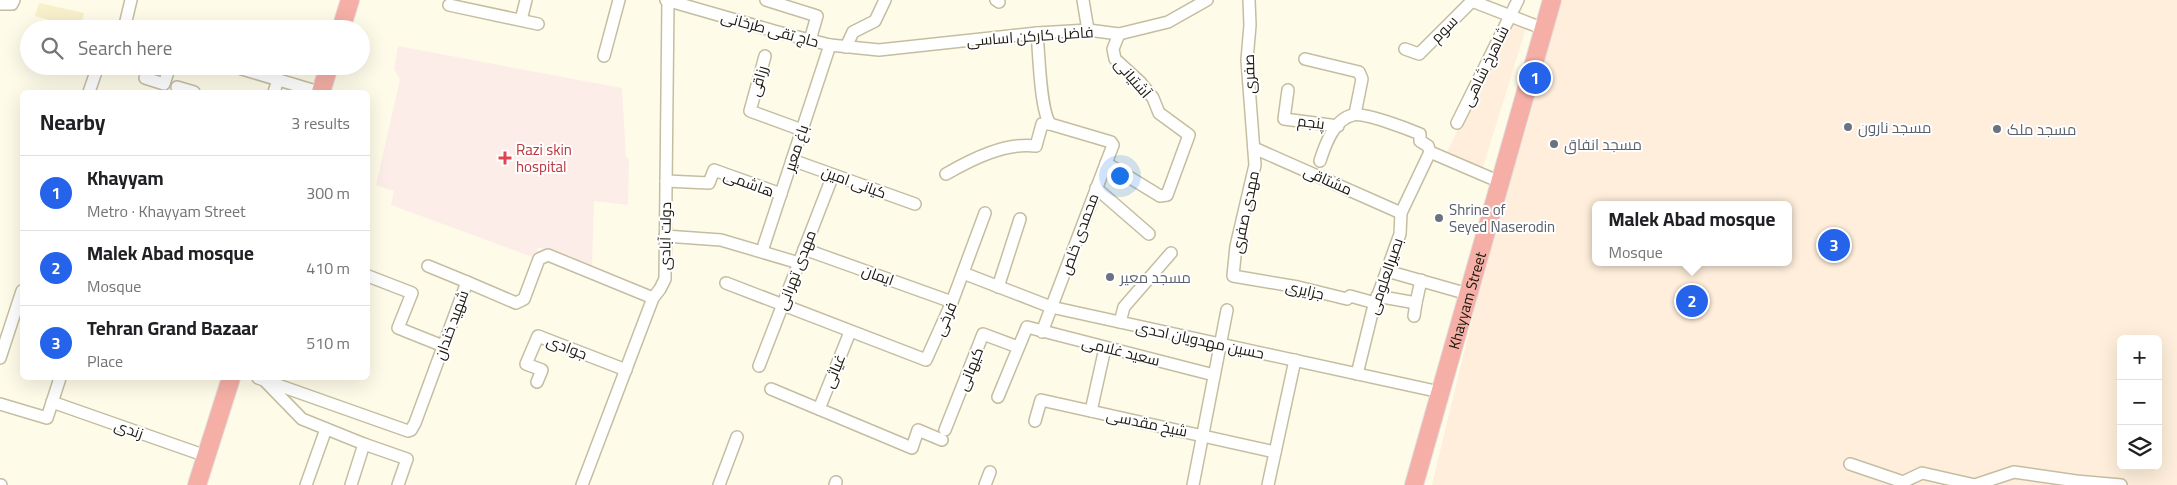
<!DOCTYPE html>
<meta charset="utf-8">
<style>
:root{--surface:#fff;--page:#f2f2f2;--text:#202124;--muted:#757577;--line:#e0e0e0;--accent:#2563eb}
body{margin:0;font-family:Georgia,Cairo,serif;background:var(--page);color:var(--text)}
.controls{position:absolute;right:15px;bottom:15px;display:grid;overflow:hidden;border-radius:8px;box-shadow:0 5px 20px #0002}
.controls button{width:45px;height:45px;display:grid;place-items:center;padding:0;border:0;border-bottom:1px solid var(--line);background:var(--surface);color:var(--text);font:25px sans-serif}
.you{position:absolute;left:1119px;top:175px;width:18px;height:18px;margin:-12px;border:4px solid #fff;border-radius:50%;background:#1a73e8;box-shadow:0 0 0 8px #1a73e833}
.badge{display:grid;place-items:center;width:32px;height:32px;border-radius:50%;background:var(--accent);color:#fff;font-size:16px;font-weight:700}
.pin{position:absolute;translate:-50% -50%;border:2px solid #fff;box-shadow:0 1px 5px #0006}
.popup{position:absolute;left:1592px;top:201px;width:200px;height:65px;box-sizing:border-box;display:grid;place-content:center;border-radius:8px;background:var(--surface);filter:drop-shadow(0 1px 4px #0005);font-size:16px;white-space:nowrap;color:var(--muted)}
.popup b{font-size:19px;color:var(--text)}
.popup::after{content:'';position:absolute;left:50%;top:100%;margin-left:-10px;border:10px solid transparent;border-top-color:var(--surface)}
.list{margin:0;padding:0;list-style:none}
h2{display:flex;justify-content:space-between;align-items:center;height:65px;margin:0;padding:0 20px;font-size:21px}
h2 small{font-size:16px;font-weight:400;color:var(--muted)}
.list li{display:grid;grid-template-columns:32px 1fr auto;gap:15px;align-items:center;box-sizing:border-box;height:75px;padding:0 20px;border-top:1px solid var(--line)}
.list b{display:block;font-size:19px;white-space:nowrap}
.list p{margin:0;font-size:16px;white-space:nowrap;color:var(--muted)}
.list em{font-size:16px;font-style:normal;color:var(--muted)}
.icon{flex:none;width:28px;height:28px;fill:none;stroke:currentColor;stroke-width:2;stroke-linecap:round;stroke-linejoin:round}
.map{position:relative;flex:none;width:2177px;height:485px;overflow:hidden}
.search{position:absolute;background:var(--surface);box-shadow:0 5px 20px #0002;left:20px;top:20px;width:350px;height:55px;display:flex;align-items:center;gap:12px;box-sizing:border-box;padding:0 18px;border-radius:28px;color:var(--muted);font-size:19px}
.panel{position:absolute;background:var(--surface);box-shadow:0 5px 20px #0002;left:20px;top:90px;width:350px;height:290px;border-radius:8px}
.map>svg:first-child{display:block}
.commercial{fill:#feeedb;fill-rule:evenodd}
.built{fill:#f8f0cb}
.medical{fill:#fdede9}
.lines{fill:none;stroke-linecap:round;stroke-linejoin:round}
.street-casing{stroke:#c4bea1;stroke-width:14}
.primary-casing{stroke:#dfdfdd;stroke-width:20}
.street{stroke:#fff;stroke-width:11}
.primary{stroke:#f5afa6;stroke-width:18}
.worship-dot{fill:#6b7280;stroke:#fff;stroke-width:2}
.health-dot{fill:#e0444e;stroke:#fff;stroke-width:2}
.labels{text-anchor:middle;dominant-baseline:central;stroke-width:4;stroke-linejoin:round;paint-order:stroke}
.street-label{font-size:15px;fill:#1c190f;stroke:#fff}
.worship-label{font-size:15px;fill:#5b616d;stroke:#fff;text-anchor:start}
.health-label{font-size:15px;fill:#be3a42;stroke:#fff;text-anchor:start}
</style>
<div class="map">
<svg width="2177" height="485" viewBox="0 0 2177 485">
<rect width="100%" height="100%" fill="#fffbe9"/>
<g class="commercial">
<path d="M1560 0H2177V485H1432L1486 261 1505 193 1524 137ZM1596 205H1788V262H1596ZM2121 339H2158V466H2121Z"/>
<polygon points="1512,19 1527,25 1482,170 1446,154"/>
</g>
<polygon class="built" points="39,3 84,13 80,29 46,29 48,20 35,16"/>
<polygon class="medical" points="398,46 622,88 626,157 629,159 628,205 594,201 592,269 538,247 535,258 391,205 394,191 376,185 400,79 394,69"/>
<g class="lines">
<defs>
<g id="street">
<polyline points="666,0 774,31 830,45 879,50 1037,33 1088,30 1119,34 1168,22 1207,0"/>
<polyline points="766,0 817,16 810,40"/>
<polyline points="996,0 999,2"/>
<polyline points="1083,0 1088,30"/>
<polyline points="1249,0 1250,25 1247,60 1255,165 1236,246 1233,276 1298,287 1347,299 1350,296 1375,303"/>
<polyline points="0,4 12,4 14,0"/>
<polyline points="449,5 538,24"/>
<polyline points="521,20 526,0"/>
<polyline points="124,29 131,0"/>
<path d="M1037 33C1039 53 1040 109 1050 124"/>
<polyline points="846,47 853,32 875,21 885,0"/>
<polyline points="1405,49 1419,54 1472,1 1544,29"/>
<polyline points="604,56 619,0"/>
<polyline points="765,56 750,111 802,130"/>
<polyline points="1305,59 1359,72 1362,79 1355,114"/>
<polyline points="232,66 319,92"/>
<polyline points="145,78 164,84 170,66"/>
<polyline points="177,87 194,92"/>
<polyline points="1288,90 1284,119 1338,126"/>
<polyline points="89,92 98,66"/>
<polyline points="274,92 278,80"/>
<polyline points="1457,123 1518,0"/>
<polyline points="1254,148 1401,213"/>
<polyline points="792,160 915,204"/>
<path d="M1320 161C1325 145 1334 119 1353 115 1364 112 1408 129 1420 134V141L1428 146 1430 152 1500 182"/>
<polyline points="1106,163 1160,196 1167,195 1189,135 1159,113 1153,98 1140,82 1115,59 1113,49 1119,34"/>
<path d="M946 174C972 159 1006 142 1036 146L1042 124H1050L1111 142 1113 145 1042 332"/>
<polyline points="666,181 709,183 714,170 781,194"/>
<polyline points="1096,188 1149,234"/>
<polyline points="665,236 721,240 799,263"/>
<polyline points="804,249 952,302"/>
<polyline points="762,251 830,45"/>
<polyline points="428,266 467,282"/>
<polyline points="1387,271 1468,294"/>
<polyline points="963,273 1051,307 1440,392"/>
<polyline points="368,276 412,293 398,328 443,346"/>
<polyline points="726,283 926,360 952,302 985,213"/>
<polyline points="998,287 1020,219"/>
<polyline points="1377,296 1416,303 1421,280"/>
<polyline points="1414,316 1416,303"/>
<polyline points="1120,322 1124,307 1171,253"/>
<polyline points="0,358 22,291"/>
<polyline points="759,366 833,175"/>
<polyline points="1357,374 1373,309 1400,234 1401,213 1430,152"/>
<polyline points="258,378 408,431 411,430 415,423 467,282 516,303 524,299 539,259 548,255 653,298"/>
<polyline points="264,380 302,419 364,444 407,459 398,485"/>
<polyline points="537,382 542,370 526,364 538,336 626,370"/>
<polyline points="771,389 912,448 918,430 942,440"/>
<polyline points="998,397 1027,327 1214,375"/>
<polyline points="52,402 206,456"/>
<polyline points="0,404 47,418 60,378"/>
<polyline points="819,409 850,332"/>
<polyline points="1091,411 1105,348"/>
<polyline points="1035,421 1041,400 1275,452"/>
<polyline points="945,430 983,334 1018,347"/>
<polyline points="1850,464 1903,482 1922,473 1975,485 2014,472 2076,481 2121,485"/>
<polyline points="0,485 1,485"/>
<polyline points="306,485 326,429"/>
<polyline points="351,485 364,444"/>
<polyline points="582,485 653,298 660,289 665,279 668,1"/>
<polyline points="719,485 737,437"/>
<polyline points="835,485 836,482"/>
<polyline points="985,485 990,472"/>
<polyline points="1193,485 1227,310"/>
<polyline points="1268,485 1295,360"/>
</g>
<g id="primary">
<polyline points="341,29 350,0"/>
<polyline points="321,92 329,66"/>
<polyline points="197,485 231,378"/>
<path id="s1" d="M1414 485 1552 0"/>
</g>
</defs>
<use href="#street" class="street-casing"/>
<use href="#primary" class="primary-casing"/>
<use href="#street" class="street"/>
<use href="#primary" class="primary"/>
</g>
<g class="worship-dot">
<circle cx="1848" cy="127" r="5"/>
<circle cx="1997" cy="129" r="5"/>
<circle cx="1554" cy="144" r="5"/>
<circle cx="1439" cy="218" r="5"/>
<circle cx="1110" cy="277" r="5"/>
</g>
<path class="health-dot" d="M502.5 150.5h5v5h5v5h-5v5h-5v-5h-5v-5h5z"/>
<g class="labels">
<g class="street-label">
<text transform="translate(770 29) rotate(15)">حاج تقی طرخانی</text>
<text transform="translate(1444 29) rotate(-46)">سوم</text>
<text transform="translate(1030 36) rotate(-4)">فاضل کارکن اساسی</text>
<text transform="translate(1485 66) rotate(-64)">شاهرخ شاهی</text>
<text transform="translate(1249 74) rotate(-92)">صفری</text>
<text transform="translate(1133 78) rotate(49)">آشتیانی</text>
<text transform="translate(758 81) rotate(-74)">رزاقی</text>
<text transform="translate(1311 122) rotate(7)">پنجم</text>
<text transform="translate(796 148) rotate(-72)">باغ معیر</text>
<text transform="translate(1328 180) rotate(24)">مشتاقی</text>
<text transform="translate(854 182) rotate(20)">کیانی امین</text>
<text transform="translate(749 183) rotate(20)">هاشمی</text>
<text transform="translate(1245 212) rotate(-78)">مهدی صفری</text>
<text transform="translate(1079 234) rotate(-70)">محمدی خلص</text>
<text transform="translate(665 236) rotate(-89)">دولت آبادی</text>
<text transform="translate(796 270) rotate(-69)">مهدی تهرانی</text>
<text transform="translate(878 275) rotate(20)">ایمان</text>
<text transform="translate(1385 276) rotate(-71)">بصیرالعلومی</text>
<text transform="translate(1305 290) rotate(13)">جزایری</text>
<text stroke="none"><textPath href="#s1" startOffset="192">Khayyam Street</textPath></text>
<text transform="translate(945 319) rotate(-67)">فرخی</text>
<text transform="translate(451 325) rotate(-70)">شهید خندان</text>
<text transform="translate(1200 340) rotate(12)">حسین مهدویان احدی</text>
<text transform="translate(567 347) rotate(21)">جوادی</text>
<text transform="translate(1121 351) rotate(14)">سعید غلامی</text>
<text transform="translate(970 369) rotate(-68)">کیهانی</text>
<text transform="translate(834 371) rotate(-68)">غیاثی</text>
<text transform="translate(1147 423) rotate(12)">شیخ مقدسی</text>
<text transform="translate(129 429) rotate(19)">زندی</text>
</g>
<g class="worship-label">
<text x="1858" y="127">مسجد نارون</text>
<text x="2007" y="129">مسجد ملک</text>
<text x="1564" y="144">مسجد انفاق</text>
<text x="1449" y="209">Shrine of<tspan x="1449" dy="17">Seyed Naserodin</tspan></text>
<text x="1120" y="277">مسجد معیر</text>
</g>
<g class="health-label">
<text x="516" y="149">Razi skin<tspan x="516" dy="17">hospital</tspan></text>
</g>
</g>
</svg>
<div class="controls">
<button>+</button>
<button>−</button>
<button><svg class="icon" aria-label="layers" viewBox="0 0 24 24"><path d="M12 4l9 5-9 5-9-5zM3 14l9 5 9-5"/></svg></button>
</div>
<div class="you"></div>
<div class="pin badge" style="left:1535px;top:78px">1</div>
<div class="pin badge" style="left:1692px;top:301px">2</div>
<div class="popup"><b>Malek Abad mosque</b>Mosque</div>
<div class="pin badge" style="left:1834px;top:245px">3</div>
<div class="search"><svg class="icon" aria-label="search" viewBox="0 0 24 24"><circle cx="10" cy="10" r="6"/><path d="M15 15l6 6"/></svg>Search here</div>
<section class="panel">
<h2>Nearby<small>3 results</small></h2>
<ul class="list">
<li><span class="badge">1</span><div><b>Khayyam</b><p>Metro · Khayyam Street</p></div><em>300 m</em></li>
<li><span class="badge">2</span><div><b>Malek Abad mosque</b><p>Mosque</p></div><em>410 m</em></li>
<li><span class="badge">3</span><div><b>Tehran Grand Bazaar</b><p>Place</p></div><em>510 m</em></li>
</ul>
</section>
</div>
